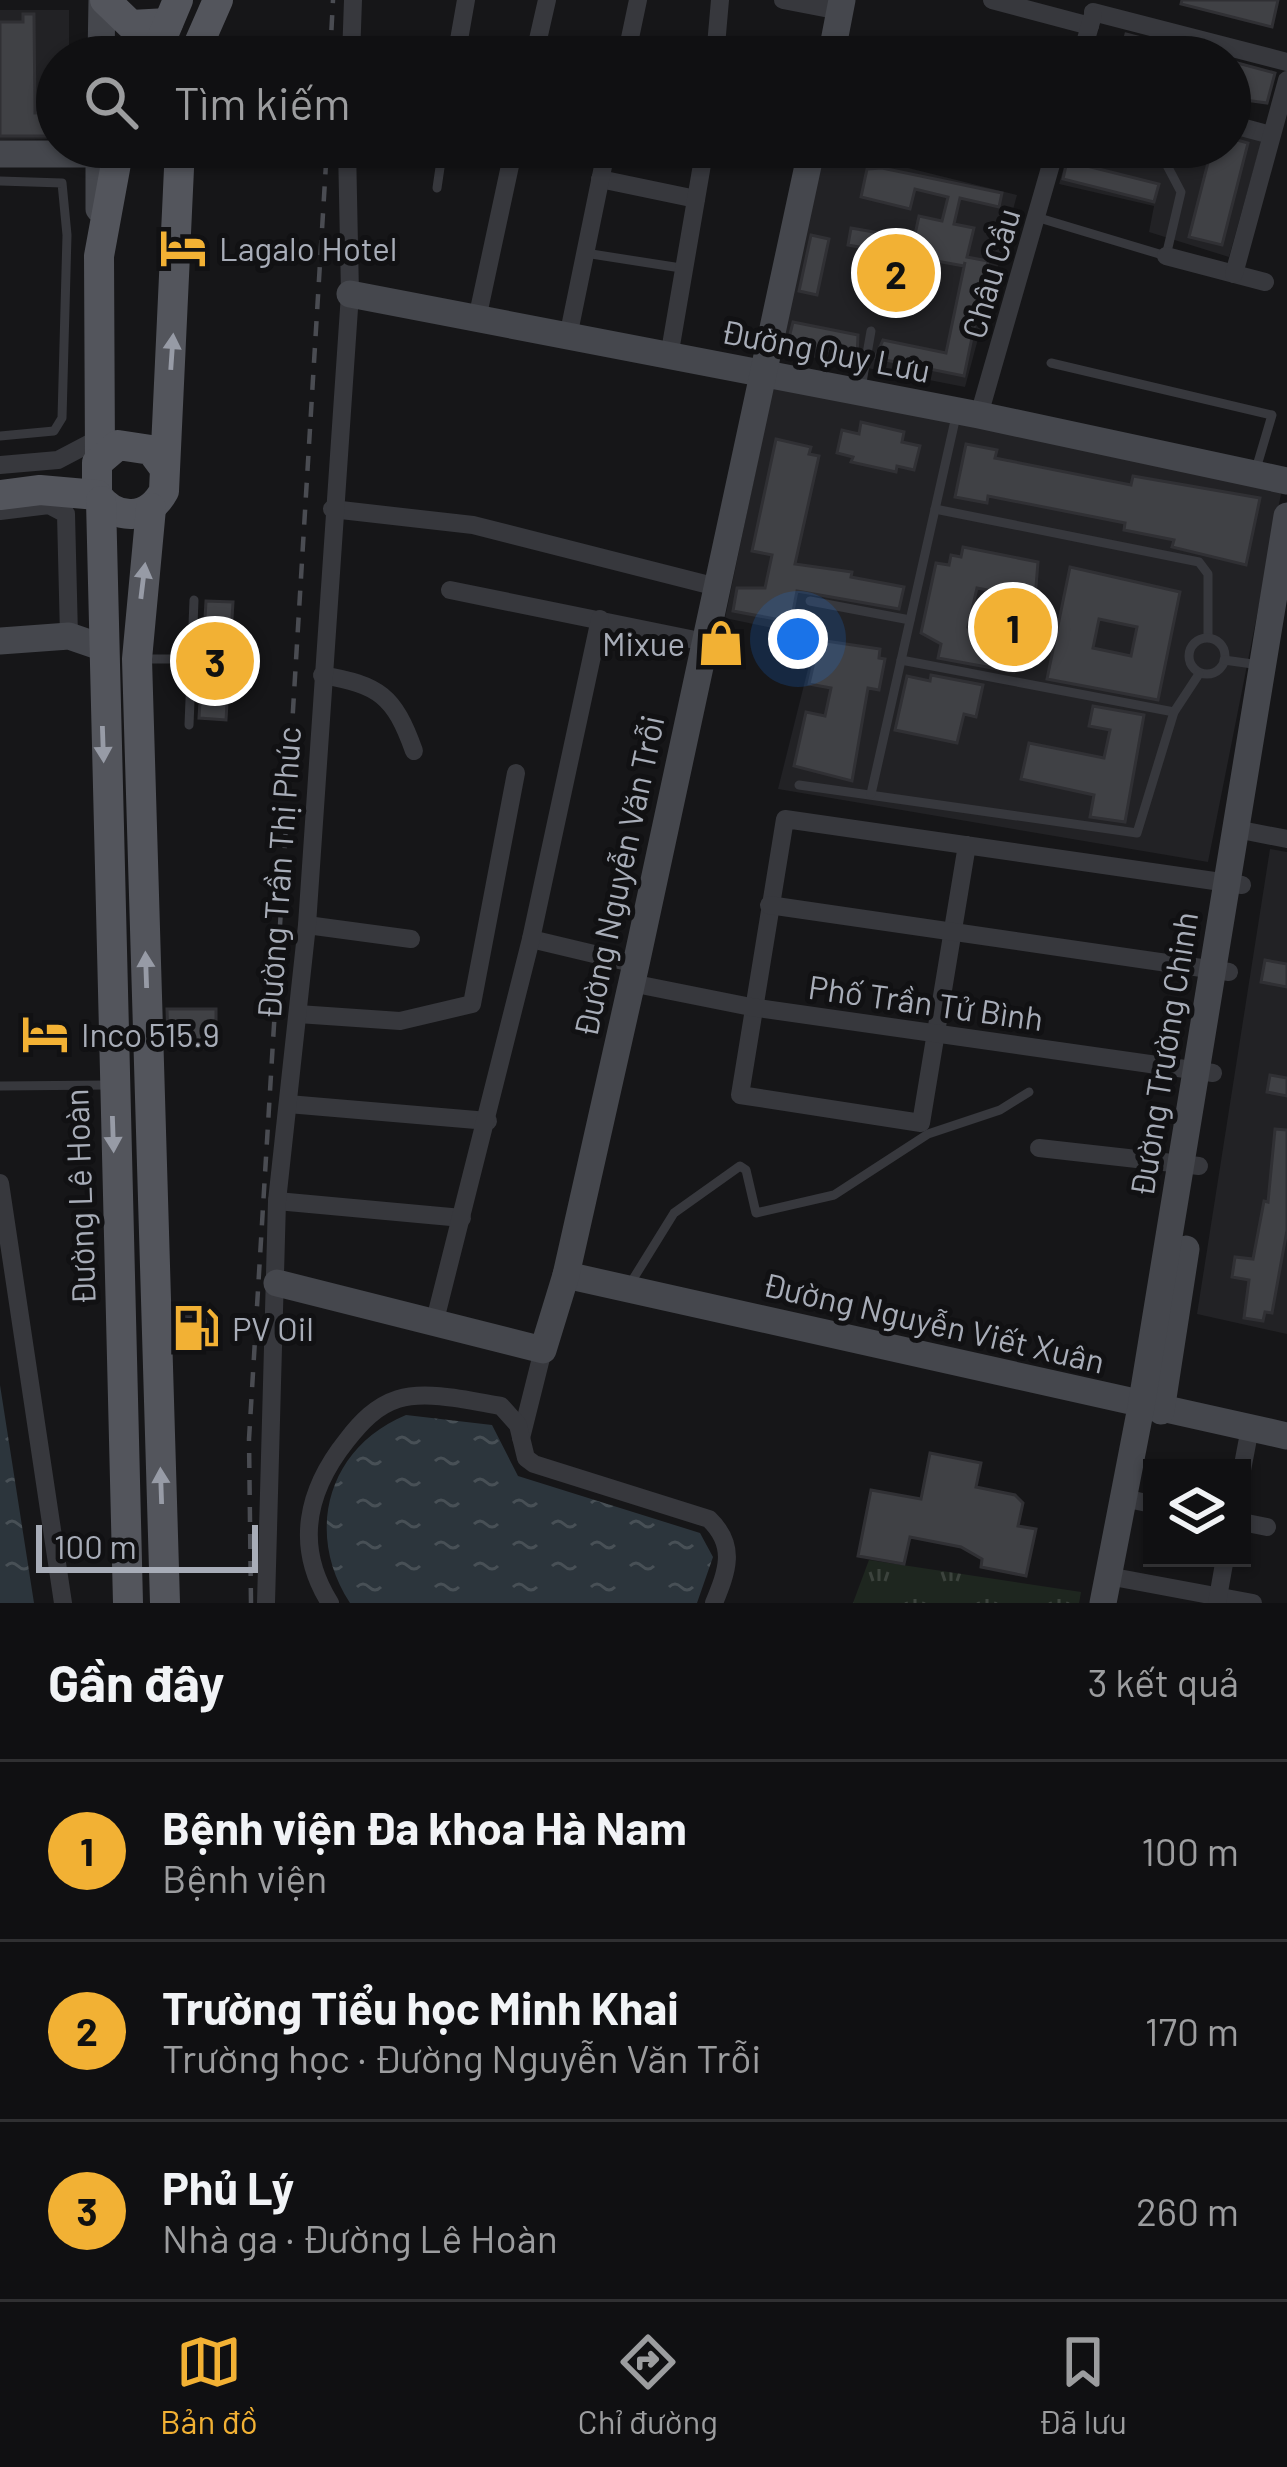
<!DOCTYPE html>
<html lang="vi">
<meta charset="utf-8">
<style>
:root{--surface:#101012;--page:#1e1e20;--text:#f1f3f6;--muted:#9c9d9f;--line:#303032;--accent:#f2b134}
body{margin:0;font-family:Barlow,sans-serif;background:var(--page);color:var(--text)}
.controls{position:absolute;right:36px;bottom:36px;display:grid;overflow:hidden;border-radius:0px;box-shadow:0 3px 9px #0004}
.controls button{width:108px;height:108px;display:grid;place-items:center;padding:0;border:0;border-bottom:3px solid var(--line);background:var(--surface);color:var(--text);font:60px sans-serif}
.scale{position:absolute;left:36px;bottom:30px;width:222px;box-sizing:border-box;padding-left:12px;border:6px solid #a8adb8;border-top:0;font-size:33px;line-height:42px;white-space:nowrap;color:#a8adb8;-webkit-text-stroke:9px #111113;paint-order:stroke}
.you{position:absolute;left:798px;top:639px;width:42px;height:42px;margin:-30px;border:9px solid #fff;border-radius:50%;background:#1a73e8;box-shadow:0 0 0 18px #1a73e833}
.badge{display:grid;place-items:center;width:78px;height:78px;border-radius:50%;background:var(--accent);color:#111;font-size:39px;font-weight:700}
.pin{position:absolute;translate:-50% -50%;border:6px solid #fff;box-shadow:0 3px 12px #0006}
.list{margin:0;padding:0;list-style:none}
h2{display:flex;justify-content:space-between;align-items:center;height:156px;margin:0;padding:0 48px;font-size:51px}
h2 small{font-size:39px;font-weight:400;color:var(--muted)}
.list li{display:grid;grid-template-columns:78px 1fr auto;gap:36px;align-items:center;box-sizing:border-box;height:180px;padding:0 48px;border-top:3px solid var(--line)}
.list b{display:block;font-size:45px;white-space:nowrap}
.list p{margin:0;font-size:39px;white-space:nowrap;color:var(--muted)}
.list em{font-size:39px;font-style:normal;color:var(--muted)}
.icon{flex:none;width:66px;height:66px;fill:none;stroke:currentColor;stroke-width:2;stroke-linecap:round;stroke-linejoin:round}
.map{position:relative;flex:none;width:1287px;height:1603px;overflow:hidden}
.search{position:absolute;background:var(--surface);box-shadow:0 3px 9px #0004;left:36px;right:36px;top:36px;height:132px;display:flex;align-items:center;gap:30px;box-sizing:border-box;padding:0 42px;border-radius:66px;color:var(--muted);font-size:45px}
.sheet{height:696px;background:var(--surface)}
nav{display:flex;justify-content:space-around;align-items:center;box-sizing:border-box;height:168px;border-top:3px solid var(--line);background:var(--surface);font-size:33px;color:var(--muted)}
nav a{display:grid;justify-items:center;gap:6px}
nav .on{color:var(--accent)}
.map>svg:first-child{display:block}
.built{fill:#222225}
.park{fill:url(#park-tufts)}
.water{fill:url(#water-ripples)}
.building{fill:#404145;stroke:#303034;stroke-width:3;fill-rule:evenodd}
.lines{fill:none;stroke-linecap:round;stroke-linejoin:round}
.lane{stroke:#37383d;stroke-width:9}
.street{stroke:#37383d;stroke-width:18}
.secondary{stroke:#45474d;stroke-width:27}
.primary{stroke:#53555c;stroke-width:30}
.rail{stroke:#4a4c52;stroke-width:4.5;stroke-dasharray:15 12;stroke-linecap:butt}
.oneway{fill:#979ba6}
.labels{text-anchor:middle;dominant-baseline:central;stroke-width:10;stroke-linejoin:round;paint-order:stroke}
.poi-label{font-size:33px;fill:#a8adb8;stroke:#111113;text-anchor:start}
.street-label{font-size:33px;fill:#a8adb8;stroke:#111113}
</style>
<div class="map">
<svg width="1287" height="1603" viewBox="0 0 1287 1603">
<defs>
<pattern id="park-tufts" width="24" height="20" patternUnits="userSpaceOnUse" patternTransform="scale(3)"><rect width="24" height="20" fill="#1e261f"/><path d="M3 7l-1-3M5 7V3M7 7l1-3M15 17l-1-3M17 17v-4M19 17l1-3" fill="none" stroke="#3c433d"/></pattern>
<pattern id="water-ripples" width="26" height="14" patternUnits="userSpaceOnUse" patternTransform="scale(3)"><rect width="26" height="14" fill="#2c353c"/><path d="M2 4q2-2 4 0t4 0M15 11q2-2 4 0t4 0" fill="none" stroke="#485056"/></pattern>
</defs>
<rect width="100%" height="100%" fill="#161618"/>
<g class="built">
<polygon points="0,10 69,10 69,57 57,57 57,139 0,140"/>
<polygon points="1230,127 1259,135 1261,143 1229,257 1149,232 1154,206 1059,184 1070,147 1230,147"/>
<polygon points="820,155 875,169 880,161 1017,195 965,387 780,351"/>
<polygon points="773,387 1273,486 1281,494 1208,862 778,789 816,637 725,618"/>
<polygon points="1270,849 1287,852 1287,1334 1197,1314"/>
</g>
<polygon class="park" points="869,1560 1081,1592 1079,1603 853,1603"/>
<g class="water">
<polygon points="0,1385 34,1603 0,1603"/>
<path d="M406 1415 492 1425 518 1476 700 1533 713 1557 697 1603H350C305 1535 326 1448 406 1415Z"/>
</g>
<g class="building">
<polygon points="1182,0 1278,0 1272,27 1181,4"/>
<polygon points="23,14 34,14 35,113 51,112 51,136 0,136 0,22 23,22"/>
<polygon points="1126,34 1214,57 1120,57"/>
<polygon points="1230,61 1275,73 1267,103 1230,98"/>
<polygon points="1230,138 1248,143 1222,245 1189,237 1212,147 1230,147"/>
<polygon points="1067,161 1159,184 1154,202 1063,179"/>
<polygon points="882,168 1002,193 999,207 960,198 954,224 974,228 967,257 988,261 964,376 875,358 883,340 946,353 965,262 964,266 848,245 851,228 914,239 919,216 942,221 948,197 915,189 910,209 861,197 867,169"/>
<polygon points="811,235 829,239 817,295 799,291"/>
<polygon points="793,322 858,335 857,357 788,342"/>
<polygon points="861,422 904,432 902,442 920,446 914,470 897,466 896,472 851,462 853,457 837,453 842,430 859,434"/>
<polygon points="776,439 811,447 809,454 819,456 795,564 852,572 851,577 904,587 899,609 797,591 791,622 733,611 737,588 765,588 772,555 752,551"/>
<polygon points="966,444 997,450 995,458 1131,485 1133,476 1260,498 1246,565 1172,547 1174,540 1124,530 1125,523 988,496 987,503 955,497"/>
<polygon points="963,547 1038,562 1035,599 977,588 968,627 1025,639 1014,672 938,658 941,644 921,633 936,563 949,565 951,555 961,557"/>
<path d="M1070 567 1180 592 1158 700 1047 679ZM1099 619 1137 627 1131 656 1093 648Z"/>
<polygon points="206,601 233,602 226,720 199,718"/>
<polygon points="819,640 880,649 879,658 885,659 879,690 868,688 852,781 794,766 806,712 825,716 831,688 809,684"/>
<polygon points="931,675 983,685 976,717 964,714 957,743 895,730 907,676 930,681"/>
<polygon points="1093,706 1144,715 1125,822 1090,817 1094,795 1021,779 1029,743 1104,758 1110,730 1089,726"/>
<polygon points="1265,960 1287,964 1287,987 1261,982"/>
<polygon points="167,1009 216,1009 216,1048 195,1048 195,1038 168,1039"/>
<polygon points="1270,1075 1287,1078 1287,1096 1267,1092"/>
<polygon points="1275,1129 1287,1130 1287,1230 1272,1313 1265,1312 1263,1321 1244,1318 1249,1280 1232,1277 1235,1257 1253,1259 1264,1201 1268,1202"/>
<polygon points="185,1316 205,1316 206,1349 186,1349"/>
<polygon points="930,1453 981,1463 976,1487 1015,1495 1023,1503 1018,1526 1036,1529 1026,1576 981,1567 982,1559 961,1547 910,1537 904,1564 858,1556 871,1490 921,1499"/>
</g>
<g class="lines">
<g class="lane">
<polyline points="0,181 62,183 67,235 62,418 54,431 0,436"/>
<polyline points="437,188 443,147"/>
<polyline points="1036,217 1166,256 1181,192 1161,154 1138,147"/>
<polyline points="585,253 681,268"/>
<polyline points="1051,363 1272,415 1256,469"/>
<polyline points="861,388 871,331"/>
<polyline points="935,509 1199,562 1208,574 1208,636"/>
<polyline points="810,601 910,620"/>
<circle cx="1207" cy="656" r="18"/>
<polyline points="143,659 192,659"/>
<polyline points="901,660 1174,712"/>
<polyline points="1224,660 1260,665"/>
<polyline points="189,725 194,600"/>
<polyline points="799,785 1137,833 1174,712 1199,674"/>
<polyline points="871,794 956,416"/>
<polyline points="0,1086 109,1085"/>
<polyline points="630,1284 674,1213 740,1166 746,1170 756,1213 834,1195 928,1134 1000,1110 1029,1092"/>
</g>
<g class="street">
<polyline points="783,0 840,11"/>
<polyline points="992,0 1090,26"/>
<polyline points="1093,12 1287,62"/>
<polyline points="955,45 994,57"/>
<polyline points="351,57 353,0"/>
<polyline points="456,57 466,0"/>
<polyline points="534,57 547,0"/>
<polyline points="626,57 638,0"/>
<polyline points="715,57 720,0"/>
<polyline points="1081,57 1093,15"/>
<polyline points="1230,124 1271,135"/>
<polyline points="600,179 696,199"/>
<polyline points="1166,256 1265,282"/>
<polyline points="1234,274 1287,80"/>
<polyline points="477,319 514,147"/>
<polyline points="568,337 607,147"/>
<polyline points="669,357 705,147"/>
<polyline points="979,415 1056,147"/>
<polyline points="0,465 58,460 98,439"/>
<polyline points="332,509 473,525 717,587"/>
<polyline points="0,511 49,505 66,514 69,636"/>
<polyline points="450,590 705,642"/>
<path d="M322 675C379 685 394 695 414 751"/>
<polyline points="1236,829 1287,839"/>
<polyline points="967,845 921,1123 740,1095 785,819 1242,885"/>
<polyline points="769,905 1229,972"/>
<polyline points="307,925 411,939"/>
<polyline points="531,939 636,964"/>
<polyline points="631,983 751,1007 1213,1073"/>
<polyline points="298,1014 400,1021 472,1004 516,773"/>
<polyline points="288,1104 488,1121"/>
<polyline points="1039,1148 1199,1166"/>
<polyline points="0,1183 63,1603"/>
<polyline points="277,1201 462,1218"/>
<polyline points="434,1324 531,939 600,619"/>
<polyline points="521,1438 543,1350"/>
<polyline points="1242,1470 1250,1428"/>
<polyline points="1123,1498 1152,1504"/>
<polyline points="1242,1522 1267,1527"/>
<polyline points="1108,1576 1253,1603"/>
<polyline points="266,1603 277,1201 307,925 350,294 347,147"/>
<path d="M330 1603C294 1546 307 1490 347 1440 361 1422 376 1406 398 1399 427 1390 471 1401 501 1406L518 1425 526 1458 534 1464 709 1519C737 1546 727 1571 714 1603"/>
<polyline points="1217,1603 1225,1558"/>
</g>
<g class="secondary">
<polyline points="101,57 102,0"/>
<polyline points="831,57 842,0"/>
<polyline points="99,147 99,209"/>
<polyline points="0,154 99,154"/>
<polyline points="350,294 979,415 1287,481"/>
<polyline points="0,641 69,636 101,647"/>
<polyline points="566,1275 1287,1436"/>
<polyline points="277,1283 543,1350 566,1275 636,964 812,147"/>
<polyline points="1161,1411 1186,1249"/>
<polyline points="1103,1603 1141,1407 1287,516"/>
</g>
<g class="primary">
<polyline points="105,0 131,25 168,23"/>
<polyline points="154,57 178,0"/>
<polyline points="193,57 218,0"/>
<polyline points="100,458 99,256 119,147"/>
<path d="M165 469 151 450 118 445 97 463V495C116 521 148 521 164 491L180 147"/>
<polyline points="0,495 40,490 97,495"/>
<polyline points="101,501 128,1603"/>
<polyline points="151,508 137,659 165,1603"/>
</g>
<g class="rail">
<polyline points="330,57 333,0"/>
<polyline points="251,1603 249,1439 327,147"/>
</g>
</g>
<defs><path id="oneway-solid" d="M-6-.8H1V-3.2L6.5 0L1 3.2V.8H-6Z" transform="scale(3)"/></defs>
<g class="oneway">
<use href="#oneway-solid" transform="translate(172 352) rotate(-86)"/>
<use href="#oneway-solid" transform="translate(143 581) rotate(-83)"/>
<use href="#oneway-solid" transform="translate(103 744) rotate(88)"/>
<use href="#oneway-solid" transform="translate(146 970) rotate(-92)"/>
<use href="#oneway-solid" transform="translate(113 1134) rotate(88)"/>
<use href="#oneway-solid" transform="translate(161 1486) rotate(-92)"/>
</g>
<defs>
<symbol id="hotel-bare" viewBox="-9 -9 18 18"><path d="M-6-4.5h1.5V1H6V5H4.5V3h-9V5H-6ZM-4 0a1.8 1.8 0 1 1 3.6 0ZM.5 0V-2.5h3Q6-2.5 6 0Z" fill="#f2b134" stroke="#111113" stroke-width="2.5" paint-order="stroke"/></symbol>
<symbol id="shop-bare" viewBox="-9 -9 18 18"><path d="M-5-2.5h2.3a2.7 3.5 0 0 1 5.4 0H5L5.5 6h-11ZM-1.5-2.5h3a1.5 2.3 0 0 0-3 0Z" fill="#f2b134" stroke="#111113" stroke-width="2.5" paint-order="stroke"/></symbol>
<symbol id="fuel-bare" viewBox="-9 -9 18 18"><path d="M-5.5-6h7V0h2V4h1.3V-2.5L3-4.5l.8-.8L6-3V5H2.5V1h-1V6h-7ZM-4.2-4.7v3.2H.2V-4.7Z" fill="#f2b134" stroke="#111113" stroke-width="2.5" paint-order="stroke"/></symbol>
</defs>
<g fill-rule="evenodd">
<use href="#hotel-bare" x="150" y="215" width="66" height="66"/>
<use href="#shop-bare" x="688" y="610" width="66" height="66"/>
<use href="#hotel-bare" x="12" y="1001" width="66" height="66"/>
<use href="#fuel-bare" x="163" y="1295" width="66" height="66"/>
</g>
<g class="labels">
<g class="poi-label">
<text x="219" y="248">Lagalo Hotel</text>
<text x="685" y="643" text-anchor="end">Mixue</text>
<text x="81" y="1034">Inco 515.9</text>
<text x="232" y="1328">PV Oil</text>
</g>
<g class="street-label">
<text transform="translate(990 273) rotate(-74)">Châu Cầu</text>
<text transform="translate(826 350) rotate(11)">Đường Quy Lưu</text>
<text transform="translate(278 873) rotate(-86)">Đường Trần Thị Phúc</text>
<text transform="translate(618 876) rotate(-78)">Đường Nguyễn Văn Trỗi</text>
<text transform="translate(926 1002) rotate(8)">Phố Trần Tử Bình</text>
<text transform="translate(1163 1054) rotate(-81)">Đường Trường Chinh</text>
<text transform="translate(79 1197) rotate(-92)">Đường Lê Hoàn</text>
<text transform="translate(934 1322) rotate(13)">Đường Nguyễn Viết Xuân</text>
</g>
</g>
</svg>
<div class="controls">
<button><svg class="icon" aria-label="layers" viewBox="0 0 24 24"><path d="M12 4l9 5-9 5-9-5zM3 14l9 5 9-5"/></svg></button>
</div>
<div class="scale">100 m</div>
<div class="you"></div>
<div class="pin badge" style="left:1013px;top:627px">1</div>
<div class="pin badge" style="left:896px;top:273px">2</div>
<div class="pin badge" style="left:215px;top:661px">3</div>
<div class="search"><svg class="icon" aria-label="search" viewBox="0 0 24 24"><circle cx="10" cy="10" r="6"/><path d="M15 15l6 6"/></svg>Tìm kiếm</div>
</div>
<section class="sheet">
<h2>Gần đây<small>3 kết quả</small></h2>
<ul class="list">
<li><span class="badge">1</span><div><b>Bệnh viện Đa khoa Hà Nam</b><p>Bệnh viện</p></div><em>100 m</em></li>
<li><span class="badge">2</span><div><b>Trường Tiểu học Minh Khai</b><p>Trường học · Đường Nguyễn Văn Trỗi</p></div><em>170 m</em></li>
<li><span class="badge">3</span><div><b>Phủ Lý</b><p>Nhà ga · Đường Lê Hoàn</p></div><em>260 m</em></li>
</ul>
</section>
<nav>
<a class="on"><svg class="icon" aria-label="map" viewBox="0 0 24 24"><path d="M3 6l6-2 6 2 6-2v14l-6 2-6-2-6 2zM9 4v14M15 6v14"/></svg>Bản đồ</a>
<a><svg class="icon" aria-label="directions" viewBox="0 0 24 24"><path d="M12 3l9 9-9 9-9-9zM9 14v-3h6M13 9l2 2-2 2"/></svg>Chỉ đường</a>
<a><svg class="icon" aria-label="saved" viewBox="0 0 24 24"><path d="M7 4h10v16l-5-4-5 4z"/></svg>Đã lưu</a>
</nav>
